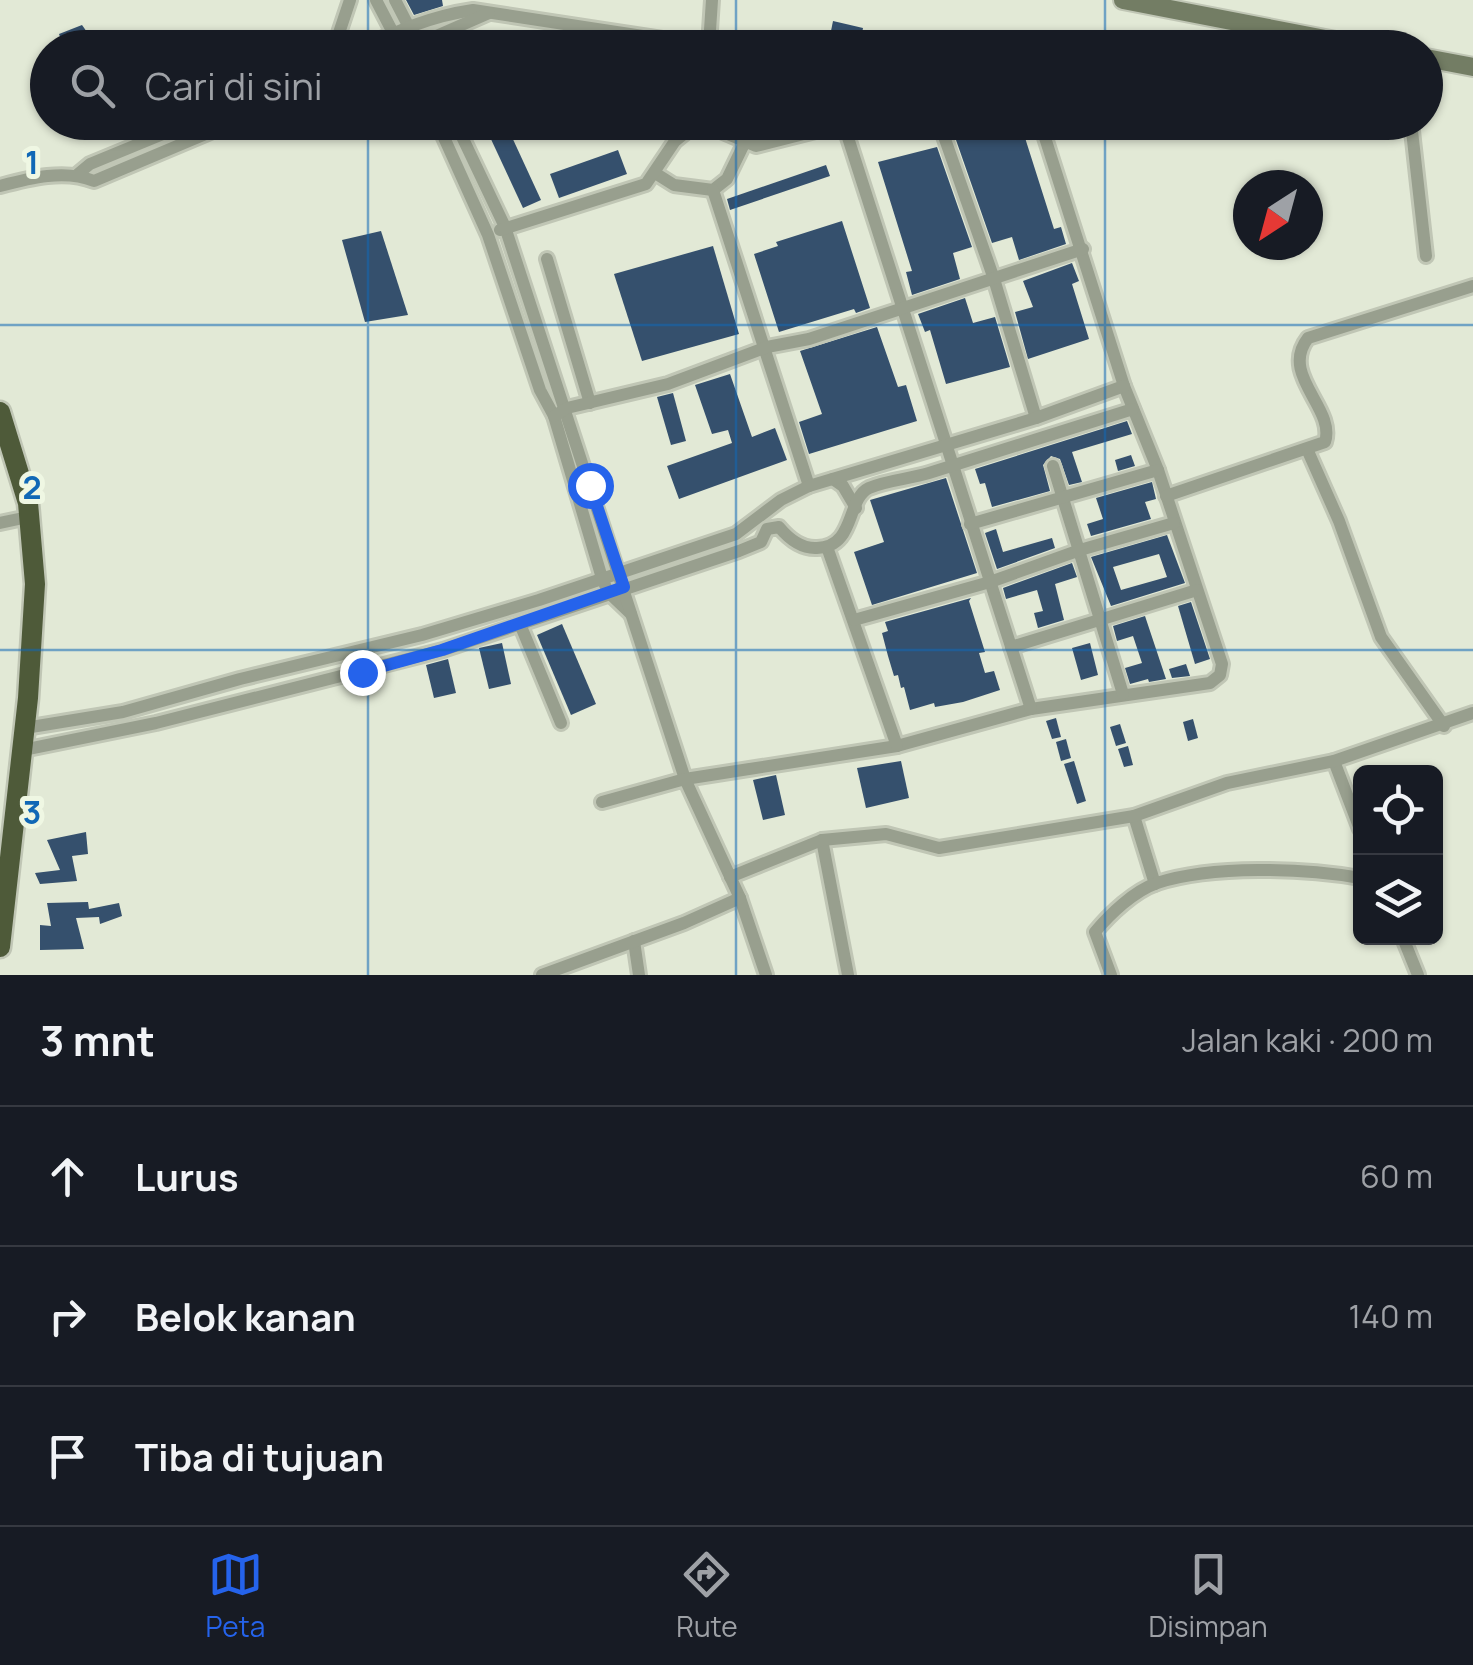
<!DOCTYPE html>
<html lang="id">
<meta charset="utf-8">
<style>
:root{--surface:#171b24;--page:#20242c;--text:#f1f3f6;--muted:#9ea1a6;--line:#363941;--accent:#2563eb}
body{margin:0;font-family:Manrope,sans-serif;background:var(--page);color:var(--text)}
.controls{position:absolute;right:30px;bottom:30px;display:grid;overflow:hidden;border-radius:15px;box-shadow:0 2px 8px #0004}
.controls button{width:90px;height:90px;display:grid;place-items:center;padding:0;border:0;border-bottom:2px solid var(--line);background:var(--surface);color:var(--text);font:50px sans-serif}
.compass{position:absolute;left:1233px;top:170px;width:90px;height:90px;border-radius:50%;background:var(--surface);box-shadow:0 2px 8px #0004;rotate:216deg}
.stop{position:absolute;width:30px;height:30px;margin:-22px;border:8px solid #2563eb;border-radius:50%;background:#fff}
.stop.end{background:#2563eb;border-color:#fff;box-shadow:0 2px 10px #0008}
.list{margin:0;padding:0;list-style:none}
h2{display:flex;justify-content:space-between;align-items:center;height:130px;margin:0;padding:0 40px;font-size:42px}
h2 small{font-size:32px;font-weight:400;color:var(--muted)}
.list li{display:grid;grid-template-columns:65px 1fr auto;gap:30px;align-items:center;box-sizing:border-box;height:140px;padding:0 40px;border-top:2px solid var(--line)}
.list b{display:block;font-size:38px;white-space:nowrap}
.list em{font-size:32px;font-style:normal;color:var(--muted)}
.icon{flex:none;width:55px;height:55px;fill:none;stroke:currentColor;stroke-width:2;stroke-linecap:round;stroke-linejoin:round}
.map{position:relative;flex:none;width:1473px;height:975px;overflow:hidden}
.search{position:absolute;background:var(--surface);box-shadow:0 2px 8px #0004;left:30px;right:30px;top:30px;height:110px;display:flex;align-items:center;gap:25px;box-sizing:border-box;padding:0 35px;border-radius:55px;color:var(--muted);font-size:38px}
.sheet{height:550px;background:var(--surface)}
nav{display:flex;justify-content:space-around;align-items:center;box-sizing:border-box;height:140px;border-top:2px solid var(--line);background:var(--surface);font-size:28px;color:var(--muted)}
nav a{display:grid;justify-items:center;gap:5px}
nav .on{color:var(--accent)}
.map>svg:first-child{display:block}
.building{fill:#35506d;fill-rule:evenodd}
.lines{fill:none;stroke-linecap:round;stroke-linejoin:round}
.minor-casing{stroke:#c0c6b5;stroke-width:18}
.secondary-casing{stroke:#c0c6b5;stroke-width:22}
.trunk-casing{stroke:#c0c6b5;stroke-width:25}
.minor{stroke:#989f8e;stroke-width:12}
.secondary{stroke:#737d64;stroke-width:18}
.trunk{stroke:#4e5a39;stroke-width:20}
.route{stroke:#2563eb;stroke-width:12}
.grid{fill:none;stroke:#1068b6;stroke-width:2.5;stroke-opacity:0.55}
.grid-label{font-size:32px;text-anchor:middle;font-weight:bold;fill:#1068b6;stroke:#eff7e3;stroke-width:10;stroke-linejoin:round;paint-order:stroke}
</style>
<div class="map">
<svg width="1473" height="975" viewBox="0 0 1473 975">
<rect width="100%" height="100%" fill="#e2e9d6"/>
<g class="building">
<polygon points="406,0 442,0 443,6 414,15"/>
<polygon points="833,21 863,28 859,48 829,41"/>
<polygon points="82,25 94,42 79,48 64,48 59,34"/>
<polygon points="483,122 505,122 541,200 523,208"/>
<polygon points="998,122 1020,122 1054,229 1061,227 1066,244 1019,260 1012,237 992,243 956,140"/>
<polygon points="937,147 972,247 953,253 960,279 912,295 906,272 912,271 878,162"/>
<polygon points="618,150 627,174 559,198 550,174"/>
<polygon points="826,165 830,176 730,210 727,199"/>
<polygon points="842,221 870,308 856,313 854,309 779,332 754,254 778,246 776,242"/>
<polygon points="381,231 408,315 365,322 342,240"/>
<polygon points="713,246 739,334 642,361 614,274"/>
<polygon points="1072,263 1079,281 1072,284 1089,339 1028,359 1015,312 1033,307 1023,281"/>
<polygon points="965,298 973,323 995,317 1010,367 946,384 930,330 925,332 918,314"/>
<polygon points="877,327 898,387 906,385 917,421 809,454 799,422 822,414 800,351"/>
<polygon points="730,374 752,437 775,428 787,460 679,499 667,466 732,443 728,430 712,434 695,385"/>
<polygon points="673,393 686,441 671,445 657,397"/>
<polygon points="1127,421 1132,434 1072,452 1082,482 1069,485 1060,459 1051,456 1043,465 1050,491 992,507 985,483 980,484 975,469"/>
<polygon points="1131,455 1135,466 1118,471 1115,460"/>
<polygon points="946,478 977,573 872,605 854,552 884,542 870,500"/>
<polygon points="1152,482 1156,499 1145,502 1151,519 1091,536 1087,524 1103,519 1096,498"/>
<polygon points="996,529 1003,552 1052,538 1055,548 997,569 985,533"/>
<path d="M1167 535 1185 583 1111 606 1091 557ZM1159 554 1167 577 1121 590 1113 567Z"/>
<polygon points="1072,563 1077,577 1055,584 1064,620 1038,628 1034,613 1043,611 1037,590 1006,599 1003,588"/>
<polygon points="971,598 969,601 985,652 979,653 985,673 994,671 1000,690 963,702 935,707 934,703 910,710 904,687 901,688 898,675 894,676 888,656 882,633 888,631 885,622"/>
<polygon points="1191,602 1210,659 1195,664 1178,606"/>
<polygon points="1145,616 1166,679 1149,682 1148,679 1130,684 1125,668 1142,663 1133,636 1117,641 1113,626"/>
<polygon points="562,624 596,704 571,715 537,635"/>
<polygon points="502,643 511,684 489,689 479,648"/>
<polygon points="1090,643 1098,675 1081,680 1072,648"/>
<polygon points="448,659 456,693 434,698 426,665"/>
<polygon points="1186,664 1190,676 1172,678 1169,669"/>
<polygon points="1056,718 1061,737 1052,739 1046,721"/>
<polygon points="1193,719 1198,738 1188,741 1183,722"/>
<polygon points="1120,724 1126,743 1116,746 1110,727"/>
<polygon points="1066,739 1071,758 1061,761 1056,742"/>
<polygon points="1128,746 1133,765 1124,767 1118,749"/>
<polygon points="901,761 909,798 866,808 857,768"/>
<polygon points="1074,761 1086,801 1077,804 1064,764"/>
<polygon points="776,775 785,815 763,820 753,780"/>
<polygon points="86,832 88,854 72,856 77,881 40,884 35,873 60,870 47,840"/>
<polygon points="88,902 89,909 119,903 122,916 100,924 99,917 76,918 84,949 40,950 40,925 51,926 47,903"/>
</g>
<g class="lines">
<defs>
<g id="minor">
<polyline points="376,0 401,48"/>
<polyline points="395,0 412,33"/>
<polyline points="709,45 712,0"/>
<polyline points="334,48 350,0"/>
<path d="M362 48C399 30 432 16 473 10L721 48"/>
<polyline points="409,48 489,13"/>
<polyline points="437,122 488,235 540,390 554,416 602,578 608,592 631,614"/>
<polyline points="455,122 505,227 685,779 897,746 1031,709 1210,683 1220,675 1222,664 1158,470 1124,386 1040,122"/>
<polyline points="843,122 1031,709"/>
<polyline points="939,122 994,279 1036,418"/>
<polyline points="1411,122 1426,256"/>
<polyline points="655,173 674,185 713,190 727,179 745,142"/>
<polyline points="78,174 90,164 192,122"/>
<path d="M0 186C30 178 65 169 94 181L234 122"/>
<polyline points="713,190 809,486"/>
<polyline points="500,230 646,184 675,141 691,128 700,125 709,126 756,146 847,123"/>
<polyline points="547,259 590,403"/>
<polyline points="554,416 567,408 668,384 767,347 809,339 1083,249"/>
<polyline points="1307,449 1339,521 1381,637 1444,726"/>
<polyline points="1053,466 1123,694"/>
<polyline points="833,479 843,486 856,508"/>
<path d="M1166 496 1325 442C1336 408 1279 375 1308 338L1473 286"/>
<polyline points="0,523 28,517"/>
<polyline points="970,524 1158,470"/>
<polyline points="827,547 897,746"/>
<polyline points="854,620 990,582 1080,550 1174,523"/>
<polyline points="520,624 561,723"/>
<polyline points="1011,647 1197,590"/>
<polyline points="25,728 123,712 240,679 422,635 539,600 736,534 781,500 809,486 1036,418 1124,386"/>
<path d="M23 750 156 723 443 650 739 551 761 542 767 529 779 527C789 539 801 549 817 548 856 547 846 499 869 488 887 480 910 479 929 473 997 451 1065 431 1133 409"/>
<polyline points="1334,761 1360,829"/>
<polyline points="602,802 685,779 740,898 766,975"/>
<polyline points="1134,816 1155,884"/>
<polyline points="822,840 848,975"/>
<polyline points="730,877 822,840 886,834 939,848 1134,816 1227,783 1334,761 1473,713"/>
<polyline points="1403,938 1418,975"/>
<polyline points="634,941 639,975"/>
<polyline points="542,975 684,923 740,898"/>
<path d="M1111 975 1095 932C1110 914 1134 891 1157 883 1212 865 1304 868 1360 878"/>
</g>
<g id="secondary">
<polyline points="1123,0 1372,48"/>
<polyline points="1426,58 1473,67"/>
</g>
<polyline id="trunk" points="0,412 28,503 35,584 28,698 0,947"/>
</defs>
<use href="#minor" class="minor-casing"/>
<use href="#secondary" class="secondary-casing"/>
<use href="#trunk" class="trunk-casing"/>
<use href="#minor" class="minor"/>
<use href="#secondary" class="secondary"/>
<use href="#trunk" class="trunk"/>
</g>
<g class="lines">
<polyline class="route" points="362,672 442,650 624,587 590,485"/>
</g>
<path class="grid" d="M368 0V48M736 0V48M1105 0V48M368 122V975M736 122V975M1105 122V975M0 325H1473M0 650H1473"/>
<g class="grid-label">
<text x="32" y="174">1</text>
<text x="32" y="499">2</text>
<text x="32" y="824">3</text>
</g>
</svg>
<div class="controls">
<button><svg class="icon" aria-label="locate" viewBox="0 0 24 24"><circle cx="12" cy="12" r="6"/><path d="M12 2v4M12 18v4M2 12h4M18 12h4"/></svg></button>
<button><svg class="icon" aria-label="layers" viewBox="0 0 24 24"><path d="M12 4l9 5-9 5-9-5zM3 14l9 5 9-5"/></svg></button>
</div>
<svg class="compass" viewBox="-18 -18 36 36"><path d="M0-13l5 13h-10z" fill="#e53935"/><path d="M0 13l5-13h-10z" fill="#9ea1a6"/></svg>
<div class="stop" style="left:590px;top:485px"></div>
<div class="stop end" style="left:362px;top:672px"></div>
<div class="search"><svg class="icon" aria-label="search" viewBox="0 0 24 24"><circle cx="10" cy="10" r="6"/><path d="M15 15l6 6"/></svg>Cari di sini</div>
</div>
<section class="sheet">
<h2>3 mnt<small>Jalan kaki · 200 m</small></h2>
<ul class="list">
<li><svg class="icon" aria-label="ahead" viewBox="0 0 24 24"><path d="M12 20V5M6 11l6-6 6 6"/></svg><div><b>Lurus</b></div><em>60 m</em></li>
<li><svg class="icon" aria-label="right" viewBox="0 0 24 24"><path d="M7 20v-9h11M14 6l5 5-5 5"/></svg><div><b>Belok kanan</b></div><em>140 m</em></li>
<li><svg class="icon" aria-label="arrive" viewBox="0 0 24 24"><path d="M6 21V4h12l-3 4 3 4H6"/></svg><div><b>Tiba di tujuan</b></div></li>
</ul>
</section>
<nav>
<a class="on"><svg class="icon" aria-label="map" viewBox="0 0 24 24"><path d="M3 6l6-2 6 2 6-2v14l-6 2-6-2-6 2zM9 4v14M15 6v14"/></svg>Peta</a>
<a><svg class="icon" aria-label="directions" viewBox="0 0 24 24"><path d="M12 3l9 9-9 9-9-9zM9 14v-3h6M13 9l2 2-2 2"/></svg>Rute</a>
<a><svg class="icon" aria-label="saved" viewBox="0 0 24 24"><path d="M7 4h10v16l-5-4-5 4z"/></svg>Disimpan</a>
</nav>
